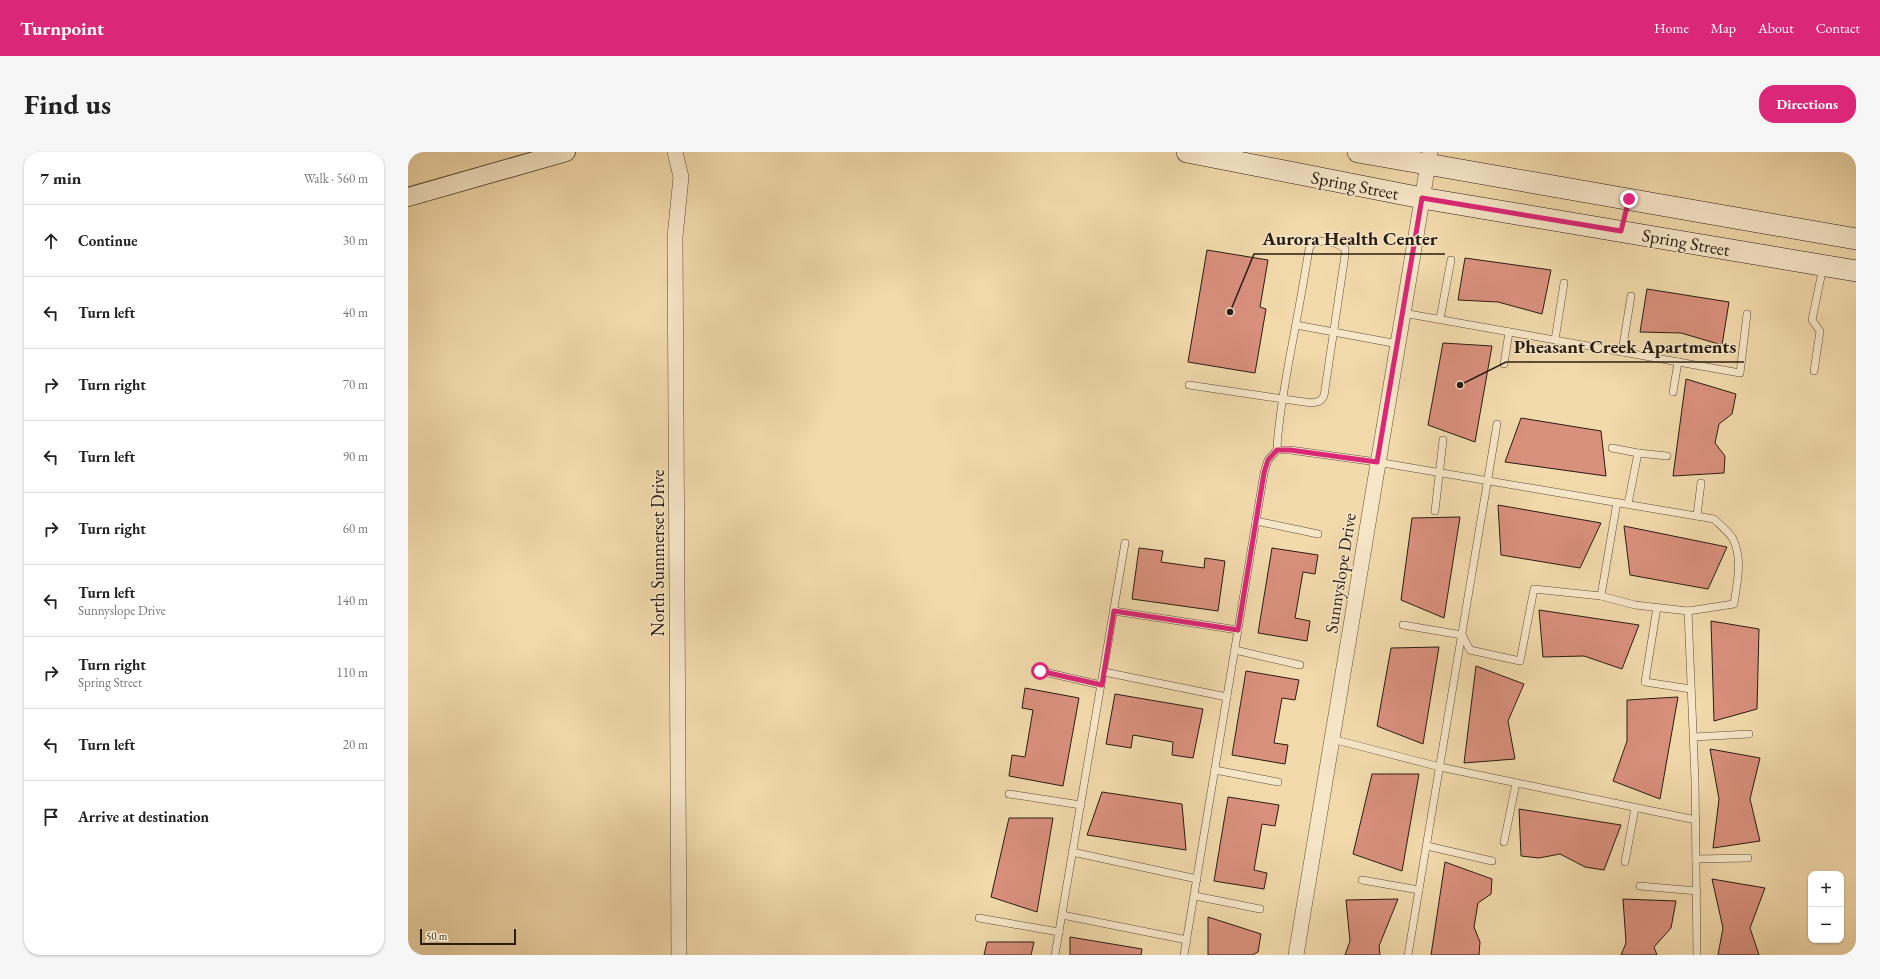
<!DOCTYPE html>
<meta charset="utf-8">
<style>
:root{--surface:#fff;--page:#f6f6f6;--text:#222;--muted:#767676;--line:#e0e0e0;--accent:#db2777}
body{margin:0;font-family:"EB Garamond",serif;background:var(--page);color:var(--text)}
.controls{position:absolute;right:12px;bottom:12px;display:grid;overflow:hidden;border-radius:8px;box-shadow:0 1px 3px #0004}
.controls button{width:36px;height:36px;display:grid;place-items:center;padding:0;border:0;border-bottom:1px solid var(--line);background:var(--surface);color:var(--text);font:20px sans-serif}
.scale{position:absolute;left:12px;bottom:10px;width:96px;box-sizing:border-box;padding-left:4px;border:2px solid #291c10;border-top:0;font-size:11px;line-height:14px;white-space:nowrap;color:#291c10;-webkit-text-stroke:3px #f7e7c9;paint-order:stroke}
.stop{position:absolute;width:12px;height:12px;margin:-9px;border:3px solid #db2777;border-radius:50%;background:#fff}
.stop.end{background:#db2777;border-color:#fff;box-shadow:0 1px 4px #0008}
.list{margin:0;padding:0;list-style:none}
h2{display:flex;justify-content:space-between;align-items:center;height:52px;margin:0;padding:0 16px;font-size:17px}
h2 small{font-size:13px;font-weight:400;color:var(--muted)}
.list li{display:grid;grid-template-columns:26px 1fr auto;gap:12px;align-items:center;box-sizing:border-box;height:72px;padding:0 16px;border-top:1px solid var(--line)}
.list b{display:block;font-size:15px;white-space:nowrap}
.list p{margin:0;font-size:13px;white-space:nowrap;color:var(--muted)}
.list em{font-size:13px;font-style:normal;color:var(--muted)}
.icon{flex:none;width:22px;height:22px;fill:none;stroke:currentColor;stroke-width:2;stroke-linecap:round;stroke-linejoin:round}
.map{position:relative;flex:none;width:1448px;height:803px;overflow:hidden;border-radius:16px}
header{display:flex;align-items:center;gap:24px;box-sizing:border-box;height:56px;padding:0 20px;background:var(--accent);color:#fff}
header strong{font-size:19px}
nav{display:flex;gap:22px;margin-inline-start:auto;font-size:14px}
.intro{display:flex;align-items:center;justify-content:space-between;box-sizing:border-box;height:96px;padding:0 24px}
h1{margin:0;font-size:28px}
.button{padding:10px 18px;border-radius:16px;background:var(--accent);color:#fff;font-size:14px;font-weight:700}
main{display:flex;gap:24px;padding:0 24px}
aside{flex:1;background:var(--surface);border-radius:16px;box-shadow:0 1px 3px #0004}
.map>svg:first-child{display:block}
.building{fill:#d9907d;stroke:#291c10}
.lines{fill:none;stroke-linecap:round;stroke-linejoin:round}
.service-casing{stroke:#5b4c37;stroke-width:8}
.minor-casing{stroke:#5b4c37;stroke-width:16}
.tertiary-casing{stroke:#5b4c37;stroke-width:20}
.secondary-casing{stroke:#291c10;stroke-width:22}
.service{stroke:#f7e7c9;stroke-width:7}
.minor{stroke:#f7e7c9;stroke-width:15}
.tertiary{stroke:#f7e7c9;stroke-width:18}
.secondary{stroke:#f7e7c9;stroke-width:21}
.route{stroke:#db2777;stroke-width:5}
.labels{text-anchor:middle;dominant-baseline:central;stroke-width:3;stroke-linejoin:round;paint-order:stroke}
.street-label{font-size:18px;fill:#291c10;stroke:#f7e7c9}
.leader{fill:none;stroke:#291c10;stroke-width:1.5}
.callout-dot{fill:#291c10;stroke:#f7e7c9;stroke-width:1.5}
.callout-label{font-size:19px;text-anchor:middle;font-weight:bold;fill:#291c10;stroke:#f7e7c9;stroke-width:3;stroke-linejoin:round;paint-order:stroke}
</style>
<header>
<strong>Turnpoint</strong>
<nav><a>Home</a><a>Map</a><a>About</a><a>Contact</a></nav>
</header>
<div class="intro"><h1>Find us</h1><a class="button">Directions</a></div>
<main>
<aside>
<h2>7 min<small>Walk · 560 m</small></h2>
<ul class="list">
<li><svg class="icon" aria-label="ahead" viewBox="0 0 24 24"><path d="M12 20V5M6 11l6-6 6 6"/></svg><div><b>Continue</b></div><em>30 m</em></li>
<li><svg class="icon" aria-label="left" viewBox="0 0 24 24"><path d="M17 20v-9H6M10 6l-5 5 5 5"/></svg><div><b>Turn left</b></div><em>40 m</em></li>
<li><svg class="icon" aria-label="right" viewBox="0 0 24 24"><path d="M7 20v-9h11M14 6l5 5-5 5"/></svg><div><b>Turn right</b></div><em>70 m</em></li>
<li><svg class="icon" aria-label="left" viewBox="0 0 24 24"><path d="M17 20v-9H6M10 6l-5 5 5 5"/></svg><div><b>Turn left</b></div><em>90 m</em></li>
<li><svg class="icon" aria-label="right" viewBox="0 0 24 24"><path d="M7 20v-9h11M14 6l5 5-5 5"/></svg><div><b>Turn right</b></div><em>60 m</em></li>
<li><svg class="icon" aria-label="left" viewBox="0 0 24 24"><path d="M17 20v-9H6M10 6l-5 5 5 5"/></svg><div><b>Turn left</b><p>Sunnyslope Drive</p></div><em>140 m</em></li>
<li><svg class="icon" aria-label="right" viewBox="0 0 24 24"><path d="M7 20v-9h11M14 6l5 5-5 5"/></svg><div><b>Turn right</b><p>Spring Street</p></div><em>110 m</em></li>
<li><svg class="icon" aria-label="left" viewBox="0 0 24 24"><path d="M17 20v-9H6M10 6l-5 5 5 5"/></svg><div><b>Turn left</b></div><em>20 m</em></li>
<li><svg class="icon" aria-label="arrive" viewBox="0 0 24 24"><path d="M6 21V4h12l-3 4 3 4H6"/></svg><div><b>Arrive at destination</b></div></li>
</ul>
</aside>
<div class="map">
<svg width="1448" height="803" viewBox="0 0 1448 803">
<rect width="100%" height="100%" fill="#f2daac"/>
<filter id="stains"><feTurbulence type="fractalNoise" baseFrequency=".005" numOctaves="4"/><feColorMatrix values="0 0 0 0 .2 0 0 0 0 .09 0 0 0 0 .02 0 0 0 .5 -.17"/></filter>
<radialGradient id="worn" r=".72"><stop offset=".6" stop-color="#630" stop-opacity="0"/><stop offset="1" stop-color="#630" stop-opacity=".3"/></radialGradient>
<g class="building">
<polygon points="799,98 860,108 852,155 858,157 847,221 780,210"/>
<polygon points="1057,106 1143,118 1134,162 1090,150 1050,148"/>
<polygon points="1239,137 1321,150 1314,193 1273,181 1232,180"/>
<polygon points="1035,191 1084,194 1067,290 1020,273"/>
<polygon points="1278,227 1328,242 1324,262 1311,272 1307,291 1317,304 1316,321 1265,324"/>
<polygon points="1113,266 1193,279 1198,324 1097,310"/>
<polygon points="1090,353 1193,371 1172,416 1093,403"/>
<polygon points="1052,365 1036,466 993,448 1004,366"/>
<polygon points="1216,374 1319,395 1300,437 1222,423"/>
<polygon points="731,396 755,399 753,410 796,416 797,406 817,409 810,459 724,447"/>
<polygon points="864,396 910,403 907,422 895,420 887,466 902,469 899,489 850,481"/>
<polygon points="1131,458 1231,473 1214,517 1176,504 1135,505"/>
<polygon points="1303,469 1351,477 1349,557 1306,569"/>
<polygon points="1031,495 1015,592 969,574 983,496"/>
<polygon points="1068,514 1116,532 1100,569 1107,607 1056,611"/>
<polygon points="838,519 891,528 887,548 874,546 866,591 880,593 877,612 824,603"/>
<polygon points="617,536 671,546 655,634 601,624 604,603 617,605 625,558 614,556"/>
<polygon points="707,542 795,557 785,606 764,603 765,590 725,583 723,596 698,592"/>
<polygon points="1270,545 1252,647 1205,629 1219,589 1219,548"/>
<polygon points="1302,597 1352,606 1342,647 1352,689 1305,696 1311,647"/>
<polygon points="964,622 1011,622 994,719 945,702"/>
<polygon points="694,640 774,652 778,698 679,683"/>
<polygon points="820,645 871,653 867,674 854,672 846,718 859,721 856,737 806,729"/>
<polygon points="1111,657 1213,673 1196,718 1177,715 1152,702 1131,706 1113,704"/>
<polygon points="601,666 645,666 629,760 583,745"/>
<polygon points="1037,710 1084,727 1083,742 1070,751 1066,775 1072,790 1071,803 1023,803"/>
<polygon points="1304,727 1357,736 1342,776 1351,803 1310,803 1315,776"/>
<polygon points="990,747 971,794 972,803 937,803 942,789 938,748"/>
<polygon points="1215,747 1268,749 1263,776 1246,795 1249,803 1213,803 1218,791"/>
<polygon points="800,765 853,782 850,800 844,803 800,803"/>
<polygon points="662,785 734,797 733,803 662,803"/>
<polygon points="579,790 626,790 623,803 576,803"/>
</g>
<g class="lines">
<defs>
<g id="service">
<polyline points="995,161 1332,221 1339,162"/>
<polyline points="1032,167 1043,108"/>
<polyline points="888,173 990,192"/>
<polyline points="1147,188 1156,131"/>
<polyline points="1214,200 1223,144"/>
<polyline points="1096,212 1101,180"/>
<polyline points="1406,219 1412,179 1404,168 1415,115"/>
<path d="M781 233 875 247 904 251 912 249 916 244 937 103V97C929 90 914 87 904 91L901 97C895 134 888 172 881 209 876 239 870 268 869 298"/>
<polyline points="1265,240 1270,210"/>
<polyline points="1204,296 1230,301 1220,352"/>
<polyline points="1230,301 1259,304"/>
<polyline points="1027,359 1035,288"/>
<polyline points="1289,364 1293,331"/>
<polyline points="848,369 910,382"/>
<polyline points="1193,444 1209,350"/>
<polyline points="1249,455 1237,530 1283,537"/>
<polyline points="706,459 830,478"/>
<polyline points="1280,459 1287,628 1289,803"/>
<polyline points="827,498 892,513"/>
<polyline points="632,519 693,533"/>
<polyline points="696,520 819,545"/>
<polyline points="1286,585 1341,582"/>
<polyline points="924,587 1032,615 1288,668"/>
<polyline points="807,618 870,630"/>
<polyline points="601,642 673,653"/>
<polyline points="1096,690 1108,631"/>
<polyline points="1019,694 1084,709"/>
<polyline points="664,700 789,727"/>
<polyline points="1288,707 1340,706"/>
<polyline points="1217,710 1227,656"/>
<polyline points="954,728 1011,738"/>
<polyline points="1232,734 1289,739"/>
<polyline points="787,744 852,757"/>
<polyline points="654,763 779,788"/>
<polyline points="571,766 651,780"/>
<polyline points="647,803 717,391"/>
<path d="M776 803 856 321 860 308 869 298H882L969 310 1306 367C1312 373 1321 380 1325 387 1335 407 1329 431 1326 452L1280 459 1227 453 1193 444 1126 437 1112 509 1062 498 1054 483 995 473"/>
<polyline points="1000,803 1089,272"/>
</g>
<g id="minor">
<polyline points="267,0 273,25 267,85 271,803"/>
<polyline points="888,803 1022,0"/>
</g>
<polyline id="tertiary" points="0,45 158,0"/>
<g id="secondary">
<polyline points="779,0 1014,46 1448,119"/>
<polyline points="950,0 1448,87"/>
</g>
</defs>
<use href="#service" class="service-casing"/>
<use href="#minor" class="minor-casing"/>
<use href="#tertiary" class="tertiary-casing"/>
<use href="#secondary" class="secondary-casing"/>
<use href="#service" class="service"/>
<use href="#minor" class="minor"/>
<use href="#tertiary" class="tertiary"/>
<use href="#secondary" class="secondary"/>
</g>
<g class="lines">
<polyline class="route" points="632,519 694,533 706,459 830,478 856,321 860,308 869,298 882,298 969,310 1014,46 1213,79 1221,47"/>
</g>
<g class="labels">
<g class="street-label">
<text transform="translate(947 33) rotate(11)">Spring Street</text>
<text transform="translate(1278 90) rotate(10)">Spring Street</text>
<text transform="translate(249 401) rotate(-90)">North Summerset Drive</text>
<text transform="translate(932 421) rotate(-81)">Sunnyslope Drive</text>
</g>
</g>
<path class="leader" d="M822 160L846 102H1037M1052 233L1098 210H1336"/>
<g class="callout-dot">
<circle cx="822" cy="160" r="4"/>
<circle cx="1052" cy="233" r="4"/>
</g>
<g class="callout-label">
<text x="942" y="93">Aurora Health Center</text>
<text x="1217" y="201">Pheasant Creek Apartments</text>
</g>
<rect width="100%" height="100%" filter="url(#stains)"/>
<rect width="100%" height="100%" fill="url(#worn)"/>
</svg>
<div class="controls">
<button>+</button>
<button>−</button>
</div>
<div class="scale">50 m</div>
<div class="stop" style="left:632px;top:519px"></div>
<div class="stop end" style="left:1221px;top:47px"></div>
</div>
</main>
